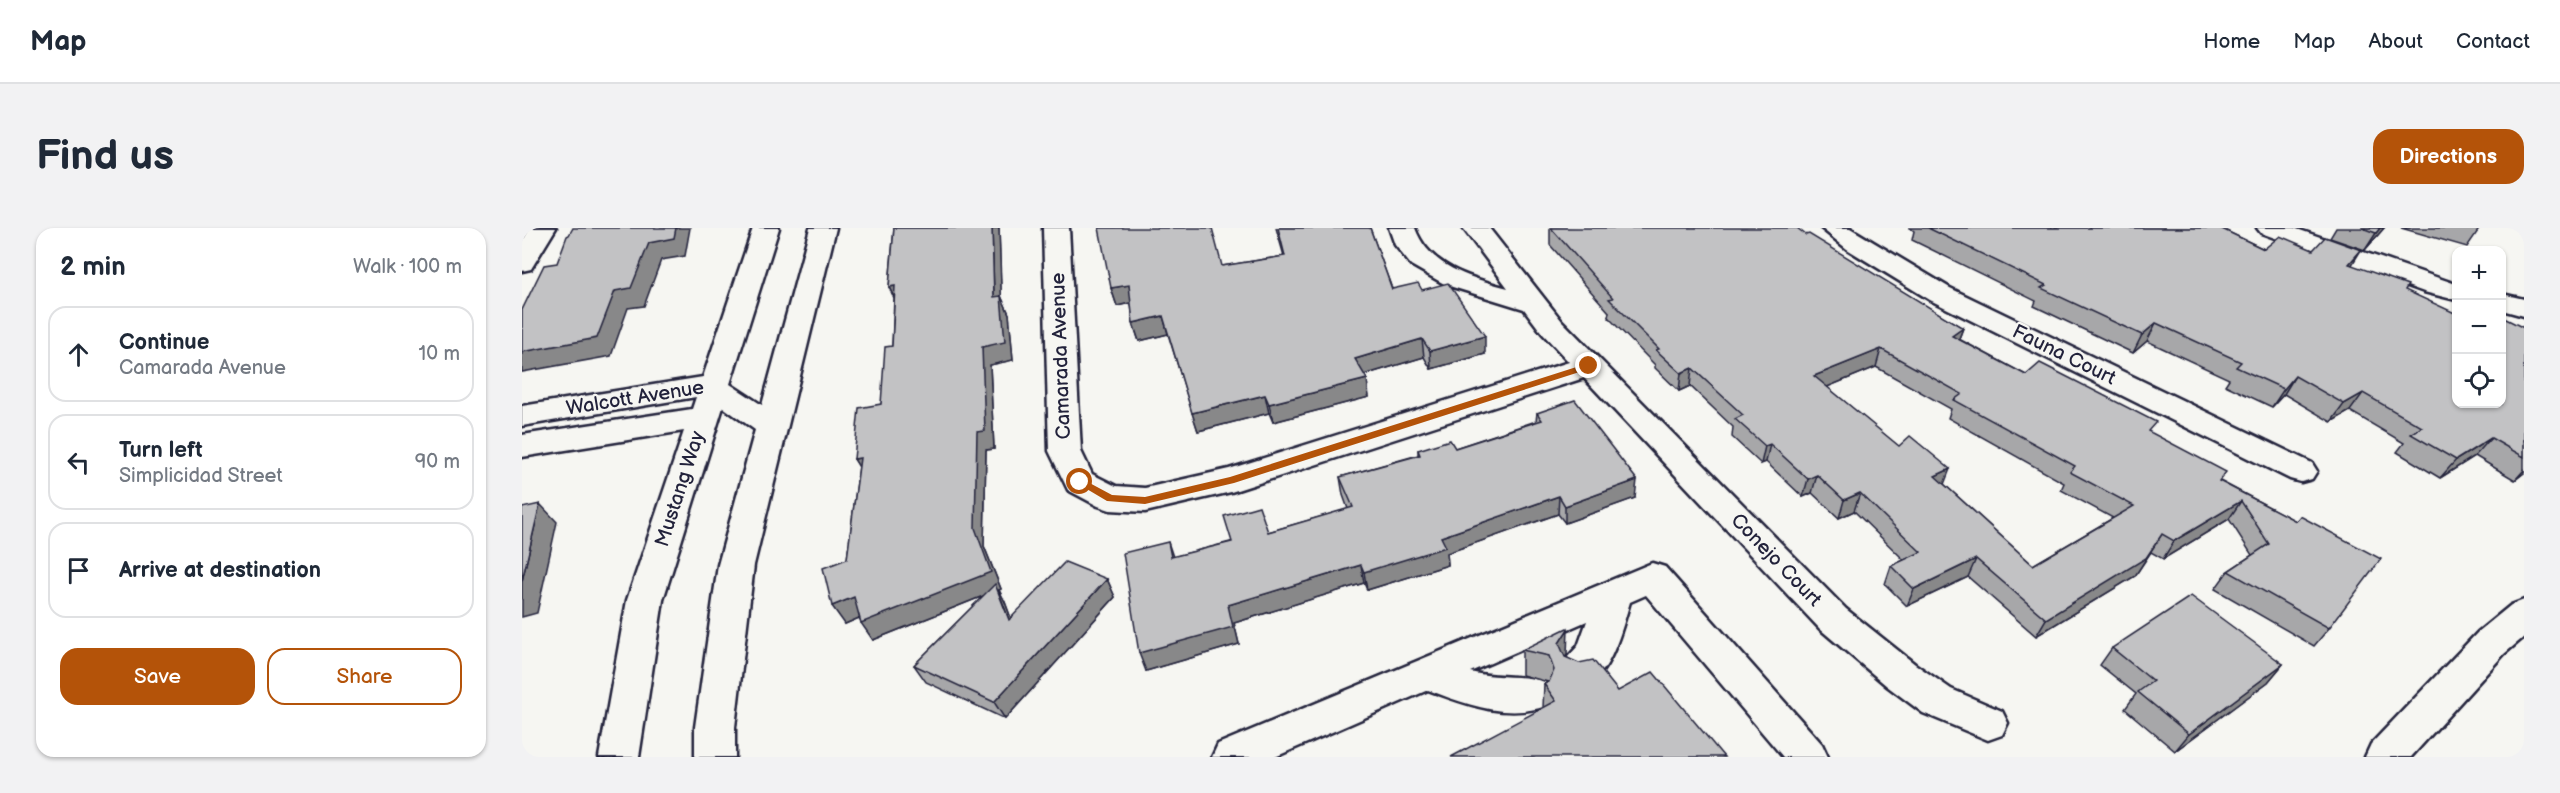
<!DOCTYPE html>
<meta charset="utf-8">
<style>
:root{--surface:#fff;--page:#f2f2f3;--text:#1f2937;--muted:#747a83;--line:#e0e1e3;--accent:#b45309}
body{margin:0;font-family:"Balsamiq Sans",sans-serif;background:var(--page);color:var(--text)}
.controls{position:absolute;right:18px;top:18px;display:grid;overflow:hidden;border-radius:12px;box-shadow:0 2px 4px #0004}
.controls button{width:54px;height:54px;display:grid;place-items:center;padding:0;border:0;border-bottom:2px solid var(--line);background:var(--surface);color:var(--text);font:30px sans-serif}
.stop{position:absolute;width:18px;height:18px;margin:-14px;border:4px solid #b45309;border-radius:50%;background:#fff}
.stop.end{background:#b45309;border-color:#fff;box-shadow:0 2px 6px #0008}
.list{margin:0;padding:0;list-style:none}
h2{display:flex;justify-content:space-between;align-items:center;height:78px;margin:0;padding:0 24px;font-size:26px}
h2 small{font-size:20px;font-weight:400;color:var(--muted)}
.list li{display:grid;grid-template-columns:39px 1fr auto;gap:18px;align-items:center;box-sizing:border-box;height:96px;margin:0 12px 12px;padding:0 12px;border:2px solid var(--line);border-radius:18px}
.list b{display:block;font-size:22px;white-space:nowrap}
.list p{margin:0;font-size:20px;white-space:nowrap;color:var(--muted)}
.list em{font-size:20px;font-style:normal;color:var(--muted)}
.actions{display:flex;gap:12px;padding:18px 24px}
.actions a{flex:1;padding:14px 0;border:2px solid var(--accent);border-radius:18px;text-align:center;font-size:21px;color:var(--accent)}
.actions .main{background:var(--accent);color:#fff}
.icon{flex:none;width:33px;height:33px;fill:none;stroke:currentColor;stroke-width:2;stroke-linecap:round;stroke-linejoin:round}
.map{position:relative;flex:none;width:2002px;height:529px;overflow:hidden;border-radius:18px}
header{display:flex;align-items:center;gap:36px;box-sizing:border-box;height:84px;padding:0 30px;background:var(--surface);border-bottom:2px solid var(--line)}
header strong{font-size:28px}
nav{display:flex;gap:33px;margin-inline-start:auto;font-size:21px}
.intro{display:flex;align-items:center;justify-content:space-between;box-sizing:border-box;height:144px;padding:0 36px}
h1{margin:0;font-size:42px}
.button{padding:15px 27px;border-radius:18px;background:var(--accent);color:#fff;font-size:21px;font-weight:700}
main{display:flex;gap:36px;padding:0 36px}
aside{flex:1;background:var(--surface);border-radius:18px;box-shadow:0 2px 4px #0004}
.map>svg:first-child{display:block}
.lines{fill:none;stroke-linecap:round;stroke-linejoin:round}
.minor-casing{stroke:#22223b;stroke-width:5}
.major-casing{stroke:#22223b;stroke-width:5}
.minor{fill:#f6f6f2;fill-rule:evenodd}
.major{fill:#f6f6f2;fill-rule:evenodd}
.wall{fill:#a7a7a9;stroke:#22223b;stroke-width:1.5;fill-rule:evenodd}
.shaded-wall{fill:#888889;stroke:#22223b;stroke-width:1.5}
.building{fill:#c2c2c4;stroke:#22223b;stroke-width:1.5;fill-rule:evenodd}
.route{fill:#b45309}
.labels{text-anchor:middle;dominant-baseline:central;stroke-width:4.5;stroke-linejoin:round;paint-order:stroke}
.street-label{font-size:20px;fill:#22223b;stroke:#f6f6f2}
</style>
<header>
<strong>Map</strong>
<nav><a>Home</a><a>Map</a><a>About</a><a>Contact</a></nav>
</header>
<div class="intro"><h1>Find us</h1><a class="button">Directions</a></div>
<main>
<aside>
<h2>2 min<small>Walk · 100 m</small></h2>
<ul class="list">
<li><svg class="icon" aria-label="ahead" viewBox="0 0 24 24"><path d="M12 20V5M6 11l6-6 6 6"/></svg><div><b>Continue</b><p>Camarada Avenue</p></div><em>10 m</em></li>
<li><svg class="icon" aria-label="left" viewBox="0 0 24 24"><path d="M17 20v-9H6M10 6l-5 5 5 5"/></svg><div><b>Turn left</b><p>Simplicidad Street</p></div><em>90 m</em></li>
<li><svg class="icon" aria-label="arrive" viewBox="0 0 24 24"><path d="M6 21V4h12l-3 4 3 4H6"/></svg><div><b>Arrive at destination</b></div></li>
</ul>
<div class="actions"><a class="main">Save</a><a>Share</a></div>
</aside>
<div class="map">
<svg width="2002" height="529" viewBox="0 0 2002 529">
<rect width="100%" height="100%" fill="#f6f6f2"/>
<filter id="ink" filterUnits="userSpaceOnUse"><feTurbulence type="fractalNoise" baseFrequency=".0167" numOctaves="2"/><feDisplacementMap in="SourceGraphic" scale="12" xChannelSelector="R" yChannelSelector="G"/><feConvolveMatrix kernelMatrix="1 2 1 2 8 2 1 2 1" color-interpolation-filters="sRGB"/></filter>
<g filter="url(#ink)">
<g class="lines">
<defs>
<g id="minor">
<polygon points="8,0 34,0 9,41 0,43 0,14"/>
<polygon points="231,0 257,0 208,156 240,177 288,0 314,0 232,337 213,499 213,529 173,529 173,499 196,337 233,202 201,179 141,372 117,529 77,529 105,372 162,203 0,229 0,207 170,181 174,169 0,198 0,178 181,149"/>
<path d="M521 0H547L559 223 570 246 594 258 623 260 707 241 1047 134 1020 105 1002 81 924 57 889 37 873 17 867 0H893C907 39 949 50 986 60L941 0H967L1040 93 1324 381 1393 436 1429 461 1480 483 1486 495 1480 507 1466 512 1401 485 1365 458 1298 401 1062 150 709 264 623 284 588 282 576 278 546 262 527 223Z"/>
<polygon points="1299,0 1328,0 1428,60 1790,235 1795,243 1790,251 1779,254 1768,251 1408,72 1325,21"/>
<polygon points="1735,0 1772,0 1934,56 1934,72 1902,64 1739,5"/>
<polygon points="1980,66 2002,71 2002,88 1980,82"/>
<path d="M1130 335 1143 339 1300 516 1306 529H1261L1124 367 1108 374C1101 396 1087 458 1057 458 1053 458 1047 454 1044 453L1038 442 1044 431 1056 418 1065 393 948 444C974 451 1000 446 1024 454L1029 466 1024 478C984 492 944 476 906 462L753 529H690L696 516Z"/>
</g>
<polygon id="major" points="2002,372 2002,409 1982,426 1889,529 1843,529 1849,516 1956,404 1989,377"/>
</defs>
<use href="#minor" class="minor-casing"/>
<use href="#major" class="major-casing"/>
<use href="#minor" class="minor"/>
<use href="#major" class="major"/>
</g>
<g class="wall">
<polygon points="372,0 477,0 479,68 487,86 491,132 468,137 472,221 464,222 462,318 479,361 477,362 483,374 489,390 585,351 593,369 483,491 404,454 392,437 461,368 351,412 337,390 323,396 325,331 337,238 332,231 359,176 370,118 372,70 367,59"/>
<polygon points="754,0 848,0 870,61 900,62 963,126 909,141 902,129 842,147 847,169 751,194 747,185 676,203 646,106 617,113 611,95 609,75 595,78 589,60 700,38 762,28"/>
<path d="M1028 0 1284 7 1441 100 1437 111 1504 147 1628 205 1698 253 1774 293 1807 400 1792 418 1693 361 1706 343 1730 327 1707 291 1641 331 1629 324 1613 348 1514 408 1446 349 1385 378 1363 356 1369 338 1382 332 1332 283 1317 290 1290 265 1281 269 1244 234 1239 236 1210 209 1211 199 1168 158 1157 163 1133 140V137L1086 89 1087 84 1028 17ZM1354 139 1429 181 1426 190 1542 255 1539 262 1591 290 1511 337 1422 256 1305 159Z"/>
<polygon points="1388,0 1698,0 1742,21 1791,22 1829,37 1883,62 1935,176 2002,100 2002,245 1993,252 1953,228 1918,250 1875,224 1882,215 1828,183 1809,194 1762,166 1750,179 1703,157 1707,151 1625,113 1611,125 1512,78 1514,73 1390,12 1392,3"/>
<polygon points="1814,0 1862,0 1843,22 1808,10"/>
<polygon points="1879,0 1958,0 1945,19"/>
<polygon points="1015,185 1113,270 1043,295 1036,286 925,325 926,337 845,362 842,355 712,395 717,416 624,443 646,314 651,329 746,304 826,281 821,267 818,249 896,227 896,222 933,220 1014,193"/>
<polygon points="1590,420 1761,436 1746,454 1653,523 1603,481 1614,466 1578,437"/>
<polygon points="1000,422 1045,427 1044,429 1096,463 1202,529 1021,480 1022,456 1026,454 1000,447"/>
</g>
<g class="shaded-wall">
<polygon points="154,0 168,0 163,28 139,32 122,78 106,80 89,128 0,144 0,124 93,63 127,15"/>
<polygon points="470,0 477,0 480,87 472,69"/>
<polygon points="1858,0 1862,0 1843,22 1854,5"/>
<polygon points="1839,22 1828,40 1827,36"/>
<polygon points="607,57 612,74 595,78 589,60"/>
<polygon points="373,58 376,77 367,59"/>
<polygon points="479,68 487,86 491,132 468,137 472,221 464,222 462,318 479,361 477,362 483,374 496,410 487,392 476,362 351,412 339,395 455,204 460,119"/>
<polygon points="641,88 646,106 617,113 611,95"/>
<polygon points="1634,95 1625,113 1611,125 1620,107"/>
<polygon points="1441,100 1434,118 1430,108"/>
<polygon points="963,108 963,126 909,141 908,123"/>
<polygon points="900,111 902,129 835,149 833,131"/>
<polygon points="1359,121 1354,139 1288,166 1292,148"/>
<polygon points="1170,140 1168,158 1157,163 1159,145"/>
<polygon points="1773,148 1762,166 1750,179 1762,161"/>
<polygon points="845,151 847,169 751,194 747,176"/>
<polygon points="1841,165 1828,183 1809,194 1822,176"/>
<polygon points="743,167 747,185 676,203 670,185"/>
<polygon points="1969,210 1953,228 1918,250 1934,232"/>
<polygon points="1248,216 1244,234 1239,236 1243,218"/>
<polygon points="338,230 343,249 332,231"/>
<polygon points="1428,241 1421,259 1413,248"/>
<polygon points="2002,242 2002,245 1993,252"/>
<polygon points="1295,247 1290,265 1281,269 1286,251"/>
<polygon points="1115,252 1113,270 1043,295 1043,278"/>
<polygon points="1338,265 1332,283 1317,290 1322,272"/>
<polygon points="1037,268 1036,286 925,325 926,337 845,362 842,344 919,309"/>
<polygon points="1719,273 1707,291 1641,331 1652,313"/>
<polygon points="18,276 35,294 15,385 0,389 0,353"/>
<polygon points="1640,306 1613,348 1514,408 1524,391"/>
<polygon points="1454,331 1446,349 1385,378 1392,361"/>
<polygon points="839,337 842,355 712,395 717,416 624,443 617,425 706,377"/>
<polygon points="585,351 593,369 483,491 472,474"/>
<polygon points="332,369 344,387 323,396 310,378"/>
<polygon points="1046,401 1045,427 1036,441 1037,415"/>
<polygon points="1761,436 1746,454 1653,523 1667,506"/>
</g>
<g class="building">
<polygon points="51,0 154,0 152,10 127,15 109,60 93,63 75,110 0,124 0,82 22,37 35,35 45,8 47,7"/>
<polygon points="372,0 470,0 472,69 479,68 483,114 460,119 463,203 455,204 453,300 469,344 339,395 332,369 310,378 301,340 325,331 338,230 332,231 337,180 359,176 363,119 370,118 373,58 367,59"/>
<polygon points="577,0 690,0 700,38 763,28 756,0 848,0 870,61 896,55 900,62 926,55 963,108 908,123 900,111 833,131 845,151 747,176 743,167 670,185 641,88 611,95 607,57 589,60"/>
<path d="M1029 0H1275L1284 7 1287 6 1441 100 1430 108 1504 147 1518 135 1634 194 1626 203 1704 244 1697 253 1774 293 1778 288 1859 331 1807 400 1706 343 1747 316 1719 273 1652 313 1640 306 1624 330 1524 391 1454 331 1392 361 1369 338 1399 324 1338 265 1322 272 1295 247 1286 251 1248 216 1243 218 1213 191 1221 187 1170 140 1159 145 1134 122 1137 121 1087 71 1091 70ZM1359 121 1440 166 1432 172 1553 238 1548 244 1612 278 1511 337 1413 248 1428 241 1388 208 1377 218 1292 148Z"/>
<polygon points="1406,0 1698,0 1742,21 1758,8 1791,22 1803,9 1839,22 1827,36 1886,57 1883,62 1935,86 1935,176 1980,176 1980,89 2002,100 2002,229 1969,210 1934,232 1889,206 1900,199 1841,165 1822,176 1773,148 1762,161 1714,139 1719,134 1634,95 1620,107 1519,60 1524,57"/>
<polygon points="1840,0 1858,0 1854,5"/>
<polygon points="1053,172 1115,252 1043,278 1037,268 919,309 924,319 842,344 839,337 706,377 711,399 617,425 601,325 646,314 649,329 710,314 702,288 737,278 746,304 831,279 818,249 898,227 896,222 928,212 933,220 1020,192 1015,185"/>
<polygon points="18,276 0,353 0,280"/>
<polygon points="543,334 585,351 472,474 392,437 473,356 487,392"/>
<polygon points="1669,368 1761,436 1667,506 1616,464 1631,453 1590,420"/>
<polygon points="1045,400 1046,401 1037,415 1043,429 1057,435 1071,432 1096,463 1131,444 1202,529 929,529 1034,473 1022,456 1027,454 1032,442 1027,428 1000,422"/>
</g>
</g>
<polygon class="route" points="1067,135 1071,138 1070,140 712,255 623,276 585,273 553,254 555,252 562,252 590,267 623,269 708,249"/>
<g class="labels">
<g class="street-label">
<text transform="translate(1542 127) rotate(26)">Fauna Court</text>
<text transform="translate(539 128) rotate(-92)">Camarada Avenue</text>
<text transform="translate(113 170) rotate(-9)">Walcott Avenue</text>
<text transform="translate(158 261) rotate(-72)">Mustang Way</text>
<text transform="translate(1254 332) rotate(46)">Conejo Court</text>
</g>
</g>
</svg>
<div class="controls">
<button>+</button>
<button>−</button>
<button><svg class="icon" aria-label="locate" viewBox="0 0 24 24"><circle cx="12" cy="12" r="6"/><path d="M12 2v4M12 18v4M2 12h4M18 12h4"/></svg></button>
</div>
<div class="stop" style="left:558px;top:254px"></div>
<div class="stop end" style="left:1067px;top:138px"></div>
</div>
</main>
